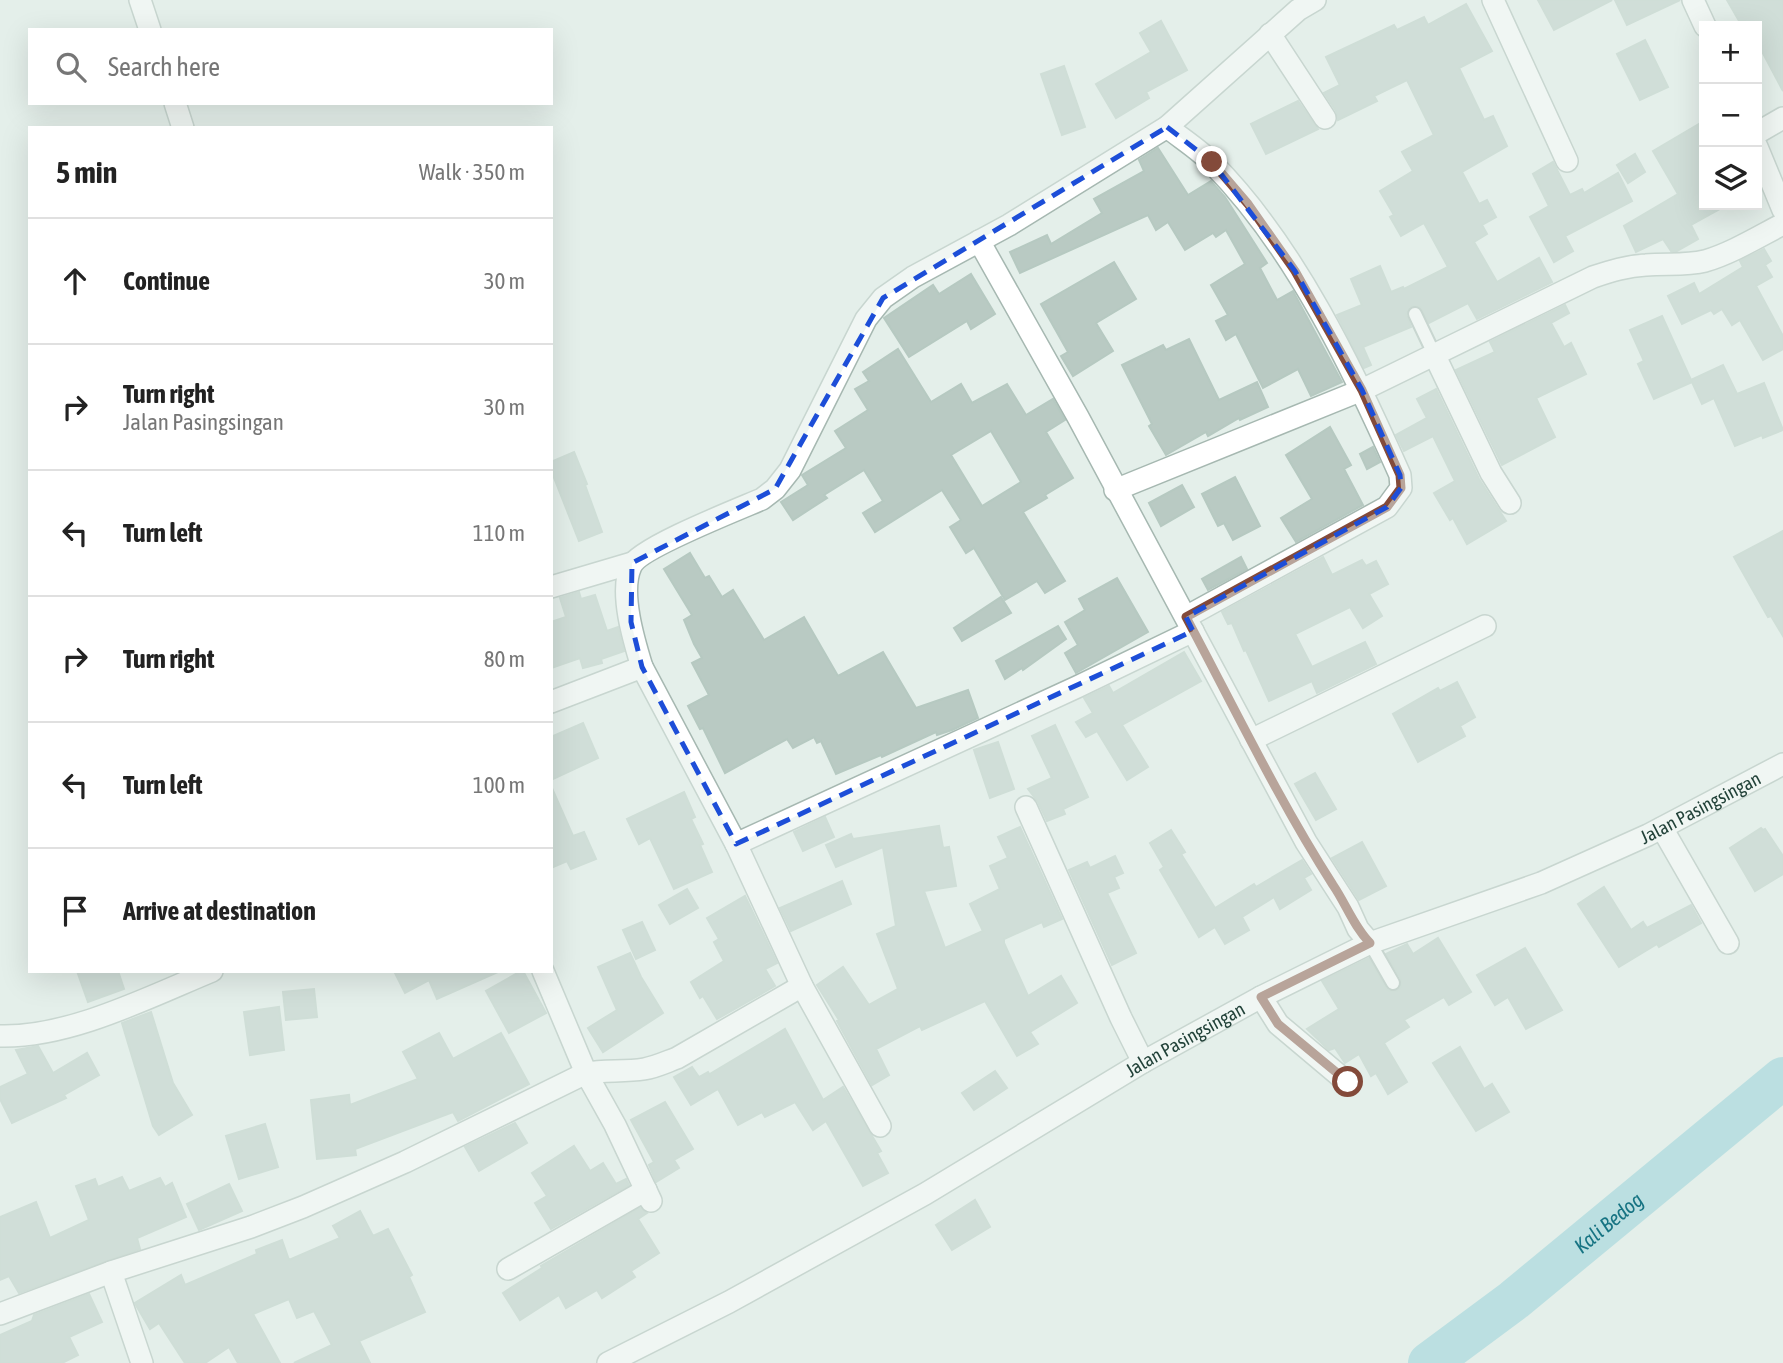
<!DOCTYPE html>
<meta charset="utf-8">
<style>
:root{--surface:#fff;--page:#f2f2f2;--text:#222;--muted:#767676;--line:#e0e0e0}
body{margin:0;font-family:"Asap Condensed",sans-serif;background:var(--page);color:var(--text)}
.controls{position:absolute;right:21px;top:21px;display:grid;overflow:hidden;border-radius:0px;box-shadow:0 7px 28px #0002}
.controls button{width:63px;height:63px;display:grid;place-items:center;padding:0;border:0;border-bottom:2px solid var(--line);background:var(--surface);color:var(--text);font:35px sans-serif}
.stop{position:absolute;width:21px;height:21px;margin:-16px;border:5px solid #834a3a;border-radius:50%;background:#fff}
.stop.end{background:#834a3a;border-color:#fff;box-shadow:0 2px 7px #0008}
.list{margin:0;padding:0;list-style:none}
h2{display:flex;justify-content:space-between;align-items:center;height:91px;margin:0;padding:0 28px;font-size:30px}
h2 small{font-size:23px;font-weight:400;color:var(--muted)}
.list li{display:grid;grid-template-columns:46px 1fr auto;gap:21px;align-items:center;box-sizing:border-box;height:126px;padding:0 28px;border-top:2px solid var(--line)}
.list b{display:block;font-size:26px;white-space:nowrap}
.list p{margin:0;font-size:23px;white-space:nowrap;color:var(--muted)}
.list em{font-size:23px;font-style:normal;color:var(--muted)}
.icon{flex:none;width:38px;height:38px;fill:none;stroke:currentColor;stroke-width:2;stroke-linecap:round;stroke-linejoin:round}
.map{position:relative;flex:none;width:1783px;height:1363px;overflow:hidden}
.search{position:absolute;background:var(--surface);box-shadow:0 7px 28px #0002;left:28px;top:28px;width:525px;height:77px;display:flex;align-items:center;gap:18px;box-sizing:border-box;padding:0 24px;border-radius:0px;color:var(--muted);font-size:26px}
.panel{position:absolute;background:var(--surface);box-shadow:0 7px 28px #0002;left:28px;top:126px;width:525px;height:847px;border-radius:0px}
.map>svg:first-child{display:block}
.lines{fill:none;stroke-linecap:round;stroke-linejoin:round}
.river{stroke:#8acdd7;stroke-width:42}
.building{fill:#b9cac3;stroke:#b6c9c1;stroke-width:2;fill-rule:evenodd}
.lane-casing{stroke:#a6b8b1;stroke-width:16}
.street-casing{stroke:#a6b8b1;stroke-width:24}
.lane{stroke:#fff;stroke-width:12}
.street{stroke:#fff;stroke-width:21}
.route{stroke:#834a3a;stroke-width:9}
.marked{fill:none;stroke:#1d4ed8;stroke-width:5;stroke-dasharray:14 9;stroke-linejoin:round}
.labels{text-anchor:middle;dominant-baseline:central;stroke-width:5;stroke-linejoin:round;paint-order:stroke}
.street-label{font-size:19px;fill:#224239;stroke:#f6fbf8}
.water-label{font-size:21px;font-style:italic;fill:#177483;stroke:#f6fbf8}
</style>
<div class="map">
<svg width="1783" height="1363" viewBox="0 0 1783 1363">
<rect width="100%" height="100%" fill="#e4efea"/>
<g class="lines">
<path class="river" id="s1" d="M1429 1363 1514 1300 1783 1078"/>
</g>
<g class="building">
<polygon points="1538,0 1612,0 1554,30"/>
<polygon points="1615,0 1680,0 1627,25"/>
<polygon points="1727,0 1783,0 1783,91 1757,42 1757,26 1742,26"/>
<polygon points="1466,4 1492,51 1459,68 1484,120 1493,116 1507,146 1462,172 1479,204 1487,200 1496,217 1482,225 1487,234 1474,242 1497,282 1539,258 1552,282 1477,319 1468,303 1429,323 1420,307 1412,306 1406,314 1411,327 1363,347 1371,365 1364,368 1337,315 1362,305 1351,279 1380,266 1391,292 1403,287 1404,289 1448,267 1424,223 1401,236 1390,217 1394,215 1380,191 1413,171 1402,152 1434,135 1407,80 1374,96 1377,101 1338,120 1336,111 1324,93 1340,85 1326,57 1394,25 1397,30 1424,17 1428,25"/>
<polygon points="1161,21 1187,70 1146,92 1149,98 1116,118 1096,84 1151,52 1140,33"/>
<polygon points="1645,40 1668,87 1640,100 1617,54"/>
<polygon points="1064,66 1085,127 1062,135 1041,74"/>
<polygon points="1298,101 1318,129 1266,154 1251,124"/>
<polygon points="1704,121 1704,205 1727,205 1691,225 1698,239 1677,251 1671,251 1663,239 1636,252 1624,226 1678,194 1653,151"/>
<polygon points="1158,148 1188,195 1211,181 1225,197 1267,263 1260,268 1277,300 1293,291 1342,382 1311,396 1298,369 1263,388 1236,334 1226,340 1216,321 1228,315 1211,285 1245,264 1226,230 1216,237 1213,233 1185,250 1168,222 1156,230 1148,215 1020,273 1010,252 1047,235 1051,244 1102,213 1094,199 1144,171 1139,160"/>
<polygon points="1635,154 1645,172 1628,183 1617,165"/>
<polygon points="1553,162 1570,195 1582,189 1584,193 1618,173 1632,201 1565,236 1573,251 1554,262 1530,217 1549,206 1533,174"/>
<polygon points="1764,249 1771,261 1765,265 1772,277 1756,286 1783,336 1783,349 1763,360 1740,320 1732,325 1722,309 1714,314 1711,310 1682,324 1668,296 1694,283 1699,294 1743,267 1740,261"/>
<polygon points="1114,262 1136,299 1096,323 1113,351 1073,376 1061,356 1068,352 1041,304"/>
<polygon points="971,274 995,314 971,329 967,321 909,357 884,318 933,285 939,294"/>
<polygon points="1565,305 1569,313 1551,323 1564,347 1571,343 1586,374 1536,398 1555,437 1502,465 1456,370 1495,352 1490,342"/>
<polygon points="1662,316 1691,380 1723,365 1737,394 1764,383 1783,430 1763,438 1762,435 1735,446 1714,398 1702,404 1692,382 1654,399 1638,364 1644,361 1630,330"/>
<polygon points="1189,339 1219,400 1257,382 1268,407 1240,420 1239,418 1208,436 1206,432 1166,455 1149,426 1152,424 1122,365 1163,345 1166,350"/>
<path d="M898 349 931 402 961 384 972 403 1007 384 1026 415 1053 399 1065 420 1046 432 1073 478 1045 495 1047 498 1023 512 1065 581 1045 593 1037 581 1005 600 974 548 966 553 950 527 961 520 942 490 875 532 863 513 883 501 864 470 824 495 827 498 793 520 781 502 808 485 802 475 846 448 835 431 868 410 855 389 869 381 863 372ZM991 431 1021 482 982 506 951 455Z"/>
<polygon points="1436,389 1479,479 1506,521 1467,544 1453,518 1450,520 1434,493 1455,481 1433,436 1404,451 1396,435 1427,418 1417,399"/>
<polygon points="1330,427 1351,465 1344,469 1363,505 1296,542 1281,518 1312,499 1286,455"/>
<polygon points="1373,447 1380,462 1367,469 1360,454"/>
<polygon points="574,452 587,484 585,485 602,532 579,541 551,470 551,462"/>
<polygon points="1235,477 1260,526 1233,540 1224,523 1218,526 1202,494"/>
<polygon points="1182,485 1194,507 1161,526 1149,503"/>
<polygon points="1783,531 1783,636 1771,616 1768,617 1734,557"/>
<polygon points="690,553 705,578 709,576 722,597 733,590 764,640 804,617 838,676 883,652 916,708 968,690 978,718 952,730 937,735 936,732 882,757 881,755 836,774 821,741 817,743 814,737 793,748 787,739 725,773 703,728 700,729 688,706 709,695 692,663 702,658 694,644 684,620 692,615 664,569"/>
<polygon points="1241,557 1247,569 1208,590 1202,579"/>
<polygon points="1323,557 1332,575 1362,560 1366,566 1376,561 1388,584 1369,594 1382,616 1363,628 1350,607 1295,634 1312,667 1365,642 1376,664 1317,693 1312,681 1269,701 1246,650 1244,651 1232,623 1228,624 1222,612"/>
<polygon points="1117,578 1148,632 1076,673 1065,653 1078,645 1065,622 1085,610 1079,599"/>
<polygon points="579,592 581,599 595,595 607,631 618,627 624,651 601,659 602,663 583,668 580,658 551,668 551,622 566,617 560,598"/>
<polygon points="1001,597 1011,613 962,641 954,628"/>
<polygon points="1058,626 1066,639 1023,670 1022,668 1005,679 996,661"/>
<polygon points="1184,652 1201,681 1122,725 1148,767 1127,780 1097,731 1086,737 1076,722 1093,713 1084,698 1109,686 1113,693"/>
<polygon points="1457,682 1475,717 1460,726 1465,736 1418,762 1393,714 1438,688 1440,691"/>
<polygon points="583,723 598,758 551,780 551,737"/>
<polygon points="1055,725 1088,797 1063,809 1065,814 1047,821 1038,802 1028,789 1052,778 1032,736"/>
<polygon points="998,742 1014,789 990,798 974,750"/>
<polygon points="1315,773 1336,809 1316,820 1295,784"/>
<polygon points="551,786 573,836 584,832 596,859 571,869 567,861 551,868"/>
<polygon points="684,792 695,817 691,819 703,844 700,845 712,872 674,889 650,838 639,844 627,819"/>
<polygon points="825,817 834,837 803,851 794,832"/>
<polygon points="939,826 943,848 949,847 956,886 924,891 945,948 983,931 970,904 1000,889 990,866 1008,858 998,837 1020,827 1062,919 1044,927 1042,922 1004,939 1004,943 1028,996 1061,976 1077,1003 1030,1032 1038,1044 1017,1056 985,1001 922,1030 920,1026 876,1049 889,1075 872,1085 837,1021 839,1020 817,985 843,967 869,1005 898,989 877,934 896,926 883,847 836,867 826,845 851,834 853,839"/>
<polygon points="1761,828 1763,830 1765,829 1783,856 1783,874 1755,891 1730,848"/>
<polygon points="1171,830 1185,852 1181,854 1215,908 1254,884 1256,887 1302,860 1311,874 1304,878 1311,890 1280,909 1274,897 1242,917 1249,930 1225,944 1215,927 1199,937 1160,870 1164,867 1150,843"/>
<polygon points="1362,842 1386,886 1359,900 1332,858"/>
<polygon points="1115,856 1123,873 1114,877 1119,888 1107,893 1136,953 1112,965 1069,870 1087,862 1090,868"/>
<polygon points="842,881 851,904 791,931 780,908"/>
<polygon points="1604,887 1631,930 1643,922 1647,928 1691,905 1701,923 1659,947 1657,944 1619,967 1578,904"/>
<polygon points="687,889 698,908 670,924 659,905"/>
<polygon points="745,896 777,963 765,969 775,986 717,1019 703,996 700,998 691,982 724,961 714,942 719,939 707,918"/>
<polygon points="642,922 655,950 636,959 623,930"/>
<polygon points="1438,938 1471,992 1449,1005 1444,997 1404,1020 1409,1027 1384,1043 1407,1082 1388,1094 1376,1073 1371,1076 1359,1054 1345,1063 1335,1048 1329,1050 1307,1029 1339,1009 1322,981 1369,958 1386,988 1389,991 1397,991 1401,987 1401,979 1386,954 1407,944 1413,954"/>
<polygon points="1525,948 1562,1010 1526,1029 1508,997 1495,1005 1477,975"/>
<polygon points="630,953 641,977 663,1013 603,1052 588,1028 617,1010 598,967"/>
<polygon points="77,971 118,971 124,989 88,1002"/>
<polygon points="394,971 500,971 437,999 429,980 405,993"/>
<polygon points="521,971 523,971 546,1013 509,1033 486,991"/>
<polygon points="314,989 317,1017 286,1020 283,992"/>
<polygon points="279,1007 284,1050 250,1055 244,1012"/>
<polygon points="151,1012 173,1083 192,1115 159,1135 153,1126 122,1023"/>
<polygon points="785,1029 823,1100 843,1087 881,1151 877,1153 888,1173 863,1186 826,1121 813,1130 795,1102 765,1117 762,1112 738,1125 718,1089 691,1105 674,1077 692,1067 699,1077 708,1072 711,1077 710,1074"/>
<polygon points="439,1033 453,1059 501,1033 529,1084 458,1121 453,1112 355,1149 356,1155 317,1159 311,1100 349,1095 350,1105 418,1079 403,1052"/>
<polygon points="38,1046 53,1073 87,1053 99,1075 64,1095 66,1098 12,1123 0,1099 0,1087 28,1074 16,1050"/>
<polygon points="1460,1047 1484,1089 1492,1084 1509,1112 1476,1131 1433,1063"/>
<polygon points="995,1071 1007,1088 974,1110 962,1093"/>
<polygon points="665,1102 693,1149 674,1160 679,1168 656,1182 649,1165 654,1162 631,1120"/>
<polygon points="515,1123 527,1143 479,1171 465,1147"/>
<polygon points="265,1124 278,1167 239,1179 226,1136"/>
<polygon points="574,1146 590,1171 603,1163 616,1184 626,1179 629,1185 551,1229 535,1203 547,1196 532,1173"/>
<polygon points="122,1177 129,1191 160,1178 165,1187 172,1183 186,1217 137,1238 140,1249 19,1293 9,1276 0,1280 0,1217 36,1202 50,1238 89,1220 76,1186 95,1179 98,1187"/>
<polygon points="229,1184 242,1211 199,1230 187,1204"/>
<polygon points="975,1200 990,1227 952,1250 936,1225"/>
<polygon points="640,1208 647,1213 638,1219 659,1253 631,1271 635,1277 602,1298 597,1290 566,1308 559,1295 520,1320 503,1293 542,1268 541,1266"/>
<polygon points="360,1211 373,1236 388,1229 412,1275 409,1277 425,1312 359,1341 370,1363 294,1363 332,1345 314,1311 297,1318 289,1299 253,1314 280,1363 238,1363 229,1347 205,1363 185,1363 159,1323 150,1329 137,1307 135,1303 181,1275 185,1285 257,1254 256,1250 282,1240 289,1260 340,1238 333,1226"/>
<polygon points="89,1294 102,1322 69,1337 78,1355 62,1363 0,1363 0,1335 32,1321 34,1315"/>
</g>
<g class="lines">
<defs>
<g id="lane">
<polyline points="1415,314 1434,354"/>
<polyline points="1370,943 1393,983"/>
</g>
<g id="street">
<polyline points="140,0 150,30"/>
<polyline points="1493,0 1567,161"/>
<polyline points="1693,0 1705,26"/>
<polyline points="1270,34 1325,118"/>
<polyline points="175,103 183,128"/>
<path d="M1167 127C1182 139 1200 150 1213 164 1295 247 1353 369 1400 475L1401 488 1387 507 1186 617"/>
<polyline points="1757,133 1783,118"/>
<polyline points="1757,147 1783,210"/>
<polyline points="979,241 1078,417 1306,842 1348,907 1358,929 1370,943"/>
<polyline points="1434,354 1491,473 1510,503"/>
<path d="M1115 490 1362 390 1593 277C1611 271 1627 266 1646 265 1666 263 1685 266 1705 261 1732 253 1758 237 1783 224"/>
<polyline points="551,587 632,563"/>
<polyline points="642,667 736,844 1077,687 1193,631"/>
<path d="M551 702 642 667C634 641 619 592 631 566 639 548 739 509 762 499L775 489 790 470 866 319 883 298 913 277 1009 225 1167 127 1298 10 1315 0"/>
<polyline points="1251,740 1485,626"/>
<polyline points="1026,807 1121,1018 1143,1062"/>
<polyline points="1662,828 1728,943"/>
<polyline points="736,844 802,986 880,1126"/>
<polyline points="543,971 586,1073 615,1125 651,1201"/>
<polyline points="1261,997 1278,1024 1347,1082"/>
<path d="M0 1036C69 1038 149 997 212 971"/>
<polyline points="508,1269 646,1190"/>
<polyline points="111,1272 142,1363"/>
<path d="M0 1314 111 1272 251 1227 303 1207 405 1162 586 1073C605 1070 625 1072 644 1069 656 1067 666 1062 677 1058L802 986"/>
<path id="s2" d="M608 1363 729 1302 925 1194 1143 1062 1261 997 1370 943 1541 883 1648 835 1783 764"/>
</g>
</defs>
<use href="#lane" class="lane-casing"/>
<use href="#street" class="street-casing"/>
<use href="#lane" class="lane"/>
<use href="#street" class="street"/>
</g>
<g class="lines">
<path class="route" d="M1212 162 1248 204 1295 271 1362 390 1400 475 1401 488 1387 507 1186 617C1234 707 1278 799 1333 885 1346 904 1354 927 1370 943L1261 997 1278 1024 1348 1082"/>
</g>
<path d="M0 0H1783V1363H0ZM1167 127 1212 162 1295 271 1362 390 1400 475 1401 488 1387 507 1186 617 1193 631 736 844 642 667 631 622 632 563 775 489 883 298Z" fill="#e4efea" fill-opacity=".55" fill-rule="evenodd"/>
<path class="marked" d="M1167 127 1212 162 1295 271 1362 390 1400 475 1401 488 1387 507 1186 617 1193 631 736 844 642 667 631 622 632 563 775 489 883 298Z"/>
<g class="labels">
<g class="street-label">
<text stroke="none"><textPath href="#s2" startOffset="1228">Jalan Pasingsingan</textPath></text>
<text stroke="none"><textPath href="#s2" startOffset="662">Jalan Pasingsingan</textPath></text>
</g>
<g class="water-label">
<text stroke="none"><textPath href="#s1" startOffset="228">Kali Bedog</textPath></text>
</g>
</g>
</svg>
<div class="controls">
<button>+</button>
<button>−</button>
<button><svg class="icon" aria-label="layers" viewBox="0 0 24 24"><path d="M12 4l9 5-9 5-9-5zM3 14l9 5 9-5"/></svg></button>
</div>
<div class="stop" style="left:1348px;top:1082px"></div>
<div class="stop end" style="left:1212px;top:162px"></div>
<div class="search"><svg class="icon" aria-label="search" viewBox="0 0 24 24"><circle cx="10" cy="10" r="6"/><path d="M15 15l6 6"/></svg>Search here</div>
<section class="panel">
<h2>5 min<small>Walk · 350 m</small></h2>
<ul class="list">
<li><svg class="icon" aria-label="ahead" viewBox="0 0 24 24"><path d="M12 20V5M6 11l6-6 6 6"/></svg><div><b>Continue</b></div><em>30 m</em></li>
<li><svg class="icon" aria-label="right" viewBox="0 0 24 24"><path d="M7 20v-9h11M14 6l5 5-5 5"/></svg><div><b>Turn right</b><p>Jalan Pasingsingan</p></div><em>30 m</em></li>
<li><svg class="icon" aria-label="left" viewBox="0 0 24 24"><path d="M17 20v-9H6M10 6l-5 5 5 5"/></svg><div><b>Turn left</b></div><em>110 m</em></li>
<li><svg class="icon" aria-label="right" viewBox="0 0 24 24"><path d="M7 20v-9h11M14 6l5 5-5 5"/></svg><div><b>Turn right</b></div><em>80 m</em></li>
<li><svg class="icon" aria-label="left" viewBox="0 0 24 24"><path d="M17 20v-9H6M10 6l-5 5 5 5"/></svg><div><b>Turn left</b></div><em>100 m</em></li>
<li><svg class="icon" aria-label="arrive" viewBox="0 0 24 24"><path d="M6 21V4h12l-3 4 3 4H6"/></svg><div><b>Arrive at destination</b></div></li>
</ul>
</section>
</div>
